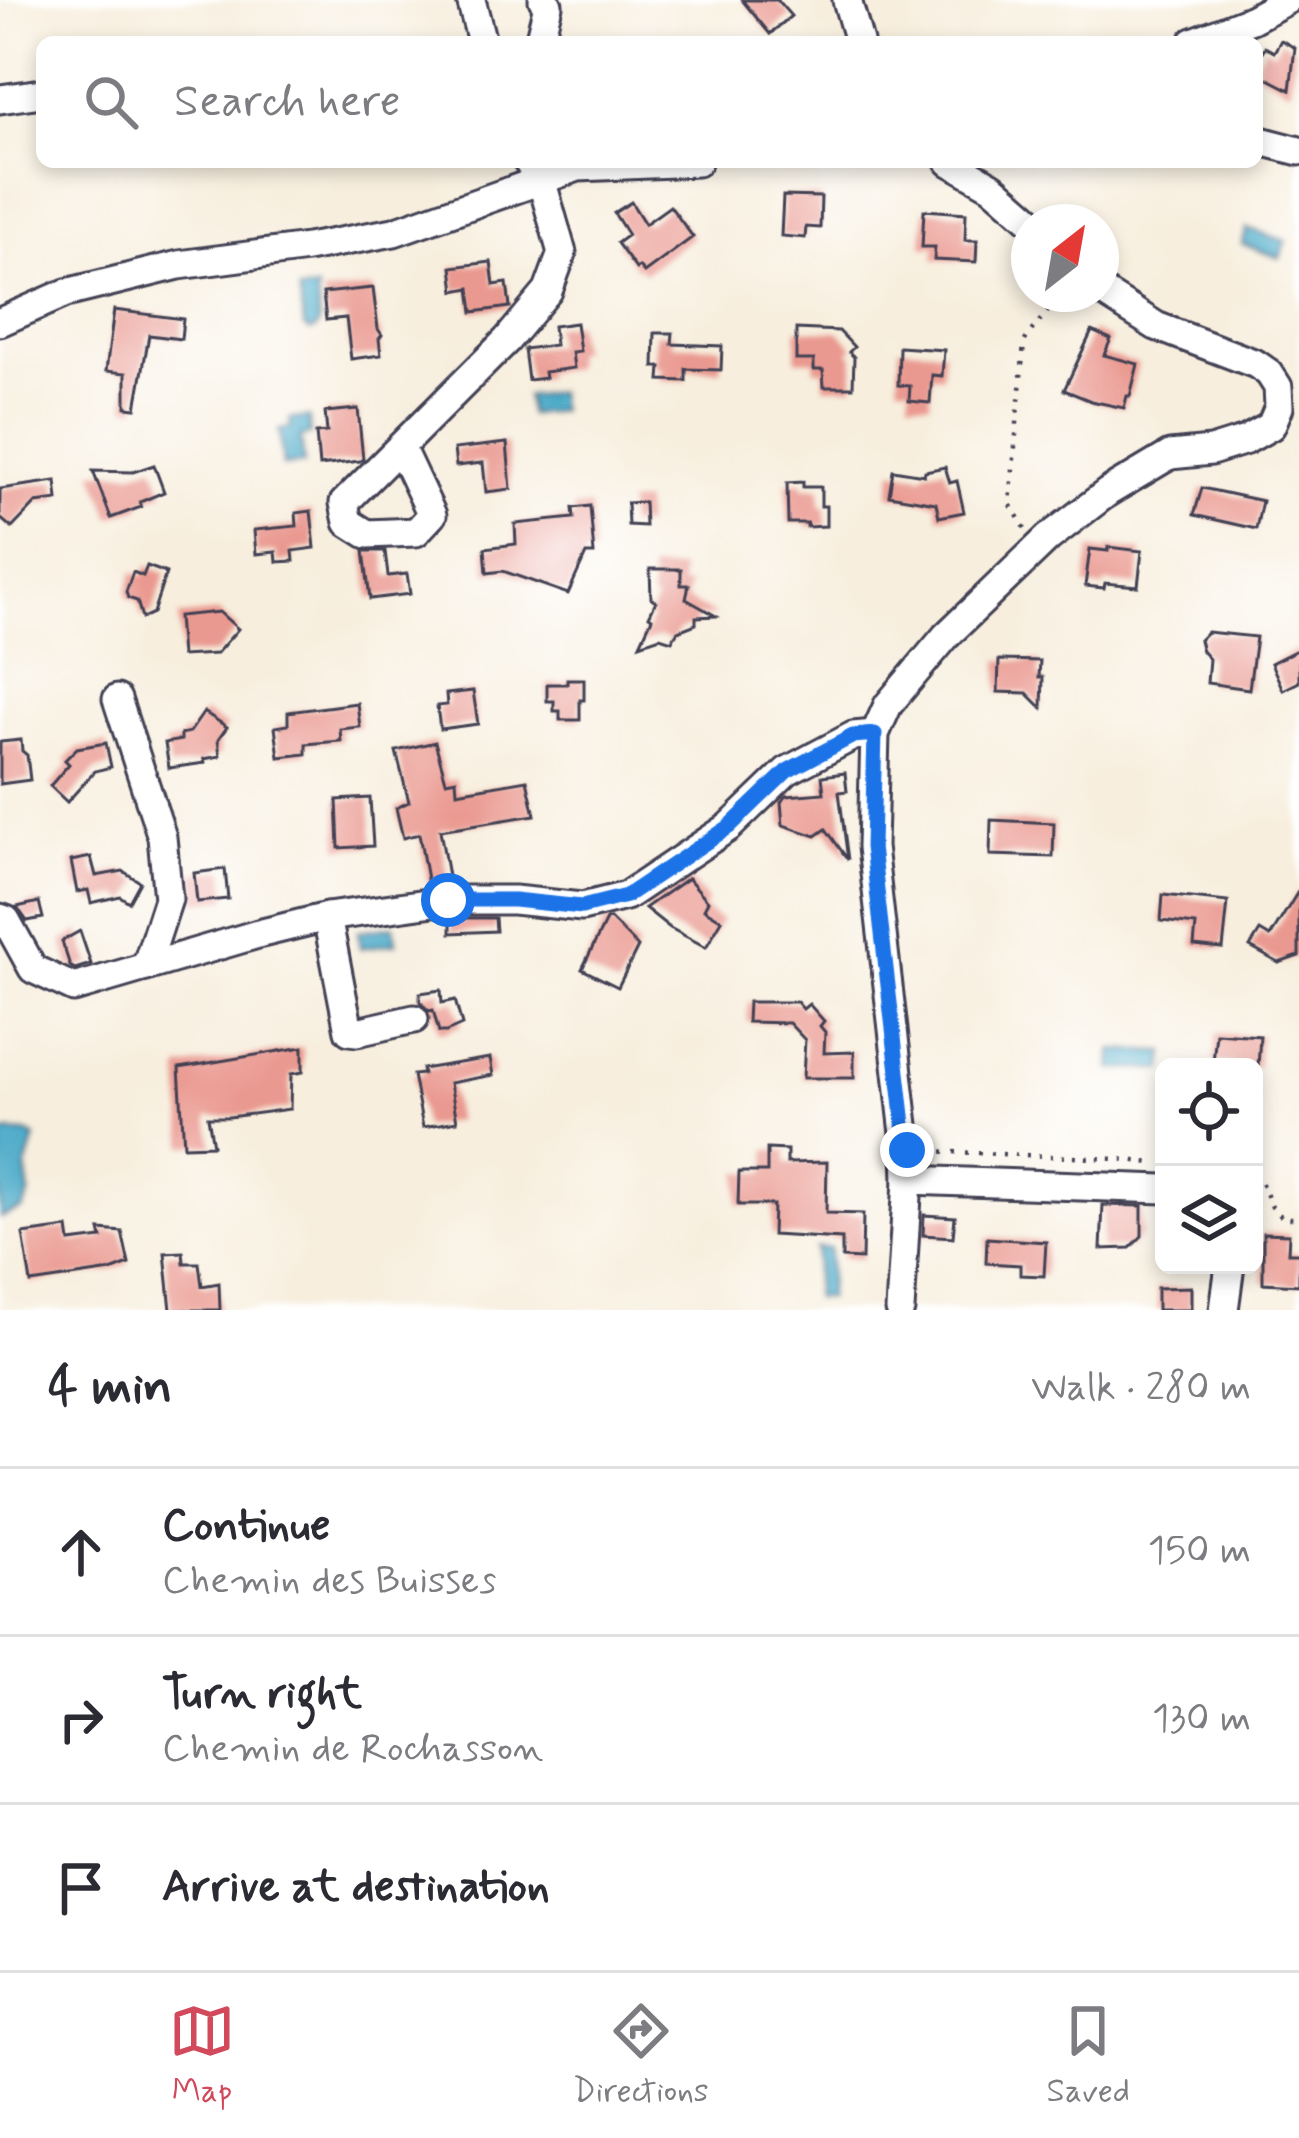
<!DOCTYPE html>
<meta charset="utf-8">
<style>
:root{--surface:#fff;--page:#f7f7f7;--text:#2b2b33;--muted:#7c7c81;--line:#e1e1e2;--accent:#d1495b}
body{margin:0;font-family:Mynerve,sans-serif;background:var(--page);color:var(--text)}
.controls{position:absolute;right:36px;bottom:36px;display:grid;overflow:hidden;border-radius:18px;box-shadow:0 6px 18px #0003}
.controls button{width:108px;height:108px;display:grid;place-items:center;padding:0;border:0;border-bottom:3px solid var(--line);background:var(--surface);color:var(--text);font:60px sans-serif}
.compass{position:absolute;left:1011px;top:204px;width:108px;height:108px;border-radius:50%;background:var(--surface);box-shadow:0 6px 18px #0003;rotate:31deg}
.stop{position:absolute;width:36px;height:36px;margin:-27px;border:9px solid #1a73e8;border-radius:50%;background:#fff}
.stop.end{background:#1a73e8;border-color:#fff;box-shadow:0 3px 12px #0008}
.list{margin:0;padding:0;list-style:none}
h2{display:flex;justify-content:space-between;align-items:center;height:156px;margin:0;padding:0 48px;font-size:51px}
h2 small{font-size:39px;font-weight:400;color:var(--muted)}
.list li{display:grid;grid-template-columns:78px 1fr auto;gap:36px;align-items:center;box-sizing:border-box;height:168px;padding:0 48px;border-top:3px solid var(--line)}
.list b{display:block;font-size:45px;white-space:nowrap}
.list p{margin:0;font-size:39px;white-space:nowrap;color:var(--muted)}
.list em{font-size:39px;font-style:normal;color:var(--muted)}
.icon{flex:none;width:66px;height:66px;fill:none;stroke:currentColor;stroke-width:2;stroke-linecap:round;stroke-linejoin:round}
.map{position:relative;flex:none;width:1299px;height:1310px;overflow:hidden}
.search{position:absolute;background:var(--surface);box-shadow:0 6px 18px #0003;left:36px;right:36px;top:36px;height:132px;display:flex;align-items:center;gap:30px;box-sizing:border-box;padding:0 42px;border-radius:18px;color:var(--muted);font-size:45px}
.sheet{height:660px;background:var(--surface)}
nav{display:flex;justify-content:space-around;align-items:center;box-sizing:border-box;height:168px;border-top:3px solid var(--line);background:var(--surface);font-size:33px;color:var(--muted)}
nav a{display:grid;justify-items:center;gap:6px}
nav .on{color:var(--accent)}
.map>svg:first-child{display:block}
.water{fill:#48a9c7;stroke:#356681;stroke-width:3}
.building{fill:#ea9990}
.lines{fill:none;stroke-linecap:round;stroke-linejoin:round}
.minor-casing{stroke:#424153;stroke-width:33}
.path{stroke:#424153;stroke-width:4.5;stroke-dasharray:3 9;stroke-linecap:butt}
.minor{stroke:#fff;stroke-width:27}
.route{stroke:#1a73e8;stroke-width:15}
</style>
<div class="map">
<svg width="1299" height="1310" viewBox="0 0 1299 1310">
<rect width="100%" height="100%" fill="#fff"/>
<filter id="ink" filterUnits="userSpaceOnUse"><feTurbulence type="fractalNoise" baseFrequency=".00833" numOctaves="2"/><feDisplacementMap in="SourceGraphic" scale="24" xChannelSelector="R" yChannelSelector="G"/><feConvolveMatrix kernelMatrix="1 2 1 2 8 2 1 2 1" color-interpolation-filters="sRGB"/></filter>
<filter id="wash" filterUnits="userSpaceOnUse"><feTurbulence type="fractalNoise" baseFrequency=".004" numOctaves="4" result="noise"/><feDisplacementMap in="SourceGraphic" scale="48" xChannelSelector="R" yChannelSelector="G"/><feGaussianBlur stdDeviation="2.7" result="paint"/><feColorMatrix in="noise" values="0 0 0 0 0 0 0 0 0 0 0 0 0 0 0 0 0 1.4 0 .05"/><feComposite in="paint" operator="in"/></filter>
<g filter="url(#wash)">
<rect width="100%" height="100%" fill="#f7eedd"/>
<g class="water">
<polygon points="1247,228 1286,241 1280,258 1242,244"/>
<polygon points="317,289 319,325 315,330 310,331 304,327 299,291"/>
<polygon points="557,392 559,411 529,415 526,396"/>
<polygon points="309,417 310,435 301,437 304,464 283,466 279,430 291,428 290,419"/>
<polygon points="394,926 396,943 360,948 358,931"/>
<polygon points="1113,1050 1165,1052 1164,1070 1112,1069"/>
<polygon points="11,1132 27,1133 35,1138 26,1167 30,1194 23,1209 0,1218 0,1134"/>
<polygon points="816,1248 830,1248 828,1298 814,1298"/>
</g>
<g id="blocks">
<g class="building">
<polygon points="742,0 777,0 791,16 770,34"/>
<polygon points="1281,40 1295,48 1290,90 1257,73 1257,60 1265,47 1274,52"/>
<polygon points="783,196 821,197 820,228 806,227 805,238 781,236"/>
<polygon points="631,202 645,224 670,206 693,237 644,273 639,267 636,269 617,243 628,235 614,213"/>
<polygon points="924,210 966,213 965,240 977,240 976,262 934,260 935,247 922,247"/>
<polygon points="491,262 494,285 507,283 510,307 473,312 470,288 455,291 452,267"/>
<polygon points="373,288 378,329 382,335 379,339 381,355 351,359 346,318 326,320 323,293"/>
<polygon points="114,310 183,319 181,339 149,335 136,408 126,407 126,373 106,371"/>
<polygon points="576,323 580,351 572,352 574,368 544,372 545,378 528,380 524,349 555,345 553,326"/>
<polygon points="796,329 839,331 854,347 849,352 854,357 853,387 824,387 823,370 814,370 814,360 796,360"/>
<polygon points="1092,331 1111,339 1104,355 1138,364 1130,396 1127,396 1124,408 1091,401 1064,390"/>
<polygon points="655,333 673,333 672,344 722,346 721,370 686,369 686,381 660,380 661,367 654,367"/>
<polygon points="899,347 944,350 942,376 932,375 930,403 909,401 910,386 898,385"/>
<polygon points="358,409 363,459 360,461 319,466 316,433 327,432 325,412"/>
<polygon points="507,443 511,489 486,492 483,463 456,466 454,449"/>
<polygon points="154,465 164,492 140,502 141,507 111,518 93,471 133,472"/>
<polygon points="945,467 950,483 957,481 964,512 939,517 936,503 889,495 893,470 924,475 925,471"/>
<polygon points="56,481 58,500 36,503 12,528 0,518 0,489"/>
<polygon points="803,482 803,487 821,487 821,506 826,506 826,526 807,527 807,523 788,523 787,483"/>
<polygon points="1202,488 1262,501 1256,529 1194,515"/>
<polygon points="644,502 645,526 628,525 627,503"/>
<polygon points="590,506 594,554 586,554 568,594 503,571 487,573 485,548 516,544 515,524 574,518 573,508"/>
<polygon points="311,511 315,548 293,551 294,561 277,562 276,552 256,554 254,530 297,526 296,513"/>
<polygon points="1108,547 1142,551 1138,586 1105,583 1104,588 1085,586 1090,549 1108,551"/>
<polygon points="364,551 385,551 388,576 407,574 410,594 370,599"/>
<polygon points="147,566 166,573 153,613 142,618 137,601 128,598 126,592 133,572 143,576"/>
<polygon points="650,569 681,569 681,585 689,585 686,599 716,616 696,617 696,624 678,631 672,641 660,637 640,644 652,618 649,616 656,601 651,598"/>
<polygon points="219,612 238,629 216,654 181,656 178,616"/>
<polygon points="1207,632 1256,637 1249,689 1207,683 1209,659 1202,651 1199,640"/>
<polygon points="1299,649 1299,682 1283,690 1271,663"/>
<polygon points="999,660 1040,661 1039,677 1043,677 1042,708 1027,693 998,692"/>
<polygon points="567,679 584,679 584,700 580,700 580,720 560,720 560,711 554,711 554,701 547,701 547,684 567,684"/>
<polygon points="473,691 478,724 440,729 437,706 447,705 446,694"/>
<polygon points="357,703 360,727 340,729 341,741 306,744 306,754 279,757 275,727 288,725 288,712"/>
<polygon points="204,712 227,727 218,740 220,756 204,759 205,763 169,768 165,743 181,740 181,734 190,732"/>
<polygon points="21,740 22,751 27,755 30,780 0,784 0,742"/>
<polygon points="435,742 446,781 456,779 457,792 527,780 535,815 440,830 449,882 428,885 419,834 403,838 396,808 409,802 396,751"/>
<polygon points="106,743 111,767 95,771 67,802 50,786 69,764 65,760 77,748"/>
<polygon points="845,773 847,791 839,792 848,860 826,829 816,836 783,825 781,802 787,796 824,793 822,776"/>
<polygon points="370,798 373,846 339,848 337,800"/>
<polygon points="991,820 1054,823 1053,857 990,855"/>
<polygon points="91,857 96,876 123,871 140,882 129,902 120,896 91,903 88,890 77,892 71,861"/>
<polygon points="225,869 228,899 197,902 194,873"/>
<polygon points="688,878 708,901 704,909 722,920 706,947 670,928 645,908"/>
<polygon points="1299,890 1299,956 1279,963 1250,947 1260,931 1270,937"/>
<polygon points="1163,895 1228,902 1223,949 1194,946 1196,925 1161,921"/>
<polygon points="39,902 43,918 27,921 17,907"/>
<polygon points="451,918 495,918 496,931 451,933"/>
<polygon points="610,919 638,947 618,987 582,969 606,920"/>
<polygon points="80,931 91,964 75,969 70,966 62,941"/>
<polygon points="441,990 442,1003 455,1000 462,1025 446,1032 439,1032 433,1010 429,1011 420,1002 420,993"/>
<polygon points="748,1002 797,1002 803,1009 809,1004 824,1021 820,1026 825,1032 824,1053 854,1052 854,1078 803,1078 805,1040 789,1023 747,1022"/>
<polygon points="1216,1033 1260,1036 1258,1067 1233,1067 1233,1064 1213,1062"/>
<polygon points="303,1047 303,1072 291,1074 290,1109 229,1117 208,1117 213,1145 184,1146 179,1068"/>
<polygon points="490,1058 493,1075 450,1083 457,1121 423,1127 413,1075 423,1074 422,1069"/>
<polygon points="767,1149 787,1150 787,1163 827,1162 826,1213 863,1214 862,1259 842,1258 842,1239 772,1235 773,1205 738,1205 739,1172 767,1172"/>
<polygon points="1103,1205 1142,1206 1142,1236 1130,1248 1101,1249"/>
<polygon points="924,1215 955,1217 953,1237 923,1235"/>
<polygon points="68,1228 70,1242 102,1238 100,1230 122,1232 129,1264 111,1271 31,1283 23,1234"/>
<polygon points="1263,1233 1289,1234 1288,1253 1299,1253 1299,1285 1263,1283"/>
<polygon points="987,1238 1046,1242 1044,1276 1020,1275 1020,1265 986,1263"/>
<polygon points="183,1252 184,1263 199,1263 202,1286 219,1283 220,1310 171,1310 165,1253"/>
<polygon points="1191,1287 1191,1310 1157,1310 1157,1288"/>
</g>
</g>
</g>
<g filter="url(#ink)">
<use href="#blocks" fill-opacity="0" stroke="#424153" stroke-width="3"/>
<g class="lines">
<defs>
<g id="minor">
<polyline points="471,0 482,42"/>
<polyline points="847,0 859,42"/>
<polyline points="539,42 548,5 543,0"/>
<polyline points="1193,42 1252,19 1287,0"/>
<polyline points="0,99 42,93"/>
<polyline points="1257,140 1299,151"/>
<polyline points="950,162 992,186 1033,222"/>
<polyline points="0,322 66,293 179,265 307,248 394,232 578,167 697,162"/>
<polyline points="400,447 432,515 416,532 367,534 348,522 344,503 507,340 548,291 562,253 541,179 528,162"/>
<polyline points="117,699 162,837 168,899 146,967"/>
<polyline points="327,917 349,1031 357,1032 414,1019"/>
<polyline points="0,918 6,920 33,969 74,988 258,934 327,917 448,900 514,900 582,907 626,896 729,827 787,771 853,736 875,734"/>
<polyline points="908,1180 1164,1189"/>
<polyline points="900,1310 908,1180 907,1151 872,847 875,734 888,705 946,636 1048,538 1108,492 1170,455 1211,451 1246,440 1271,426 1279,407 1278,387 1269,373 1256,364 1156,326 1101,291"/>
<polyline points="1224,1310 1230,1265"/>
</g>
</defs>
<use href="#minor" class="minor-casing"/>
<g class="path">
<path d="M1025 528 1010 504 1024 343C1033 324 1050 314 1058 294"/>
<polyline points="930,1151 1118,1159 1152,1163"/>
<polyline points="1254,1175 1259,1177 1272,1207 1283,1218 1299,1218"/>
</g>
<use href="#minor" class="minor"/>
</g>
</g>
<g class="lines" filter="url(#ink)">
<polyline class="route" points="448,900 514,900 582,907 626,896 729,827 787,771 853,736 875,734 872,847 907,1150"/>
</g>
</svg>
<div class="controls">
<button><svg class="icon" aria-label="locate" viewBox="0 0 24 24"><circle cx="12" cy="12" r="6"/><path d="M12 2v4M12 18v4M2 12h4M18 12h4"/></svg></button>
<button><svg class="icon" aria-label="layers" viewBox="0 0 24 24"><path d="M12 4l9 5-9 5-9-5zM3 14l9 5 9-5"/></svg></button>
</div>
<svg class="compass" viewBox="-18 -18 36 36"><path d="M0-13l5 13h-10z" fill="#e53935"/><path d="M0 13l5-13h-10z" fill="#7c7c81"/></svg>
<div class="stop" style="left:448px;top:900px"></div>
<div class="stop end" style="left:907px;top:1150px"></div>
<div class="search"><svg class="icon" aria-label="search" viewBox="0 0 24 24"><circle cx="10" cy="10" r="6"/><path d="M15 15l6 6"/></svg>Search here</div>
</div>
<section class="sheet">
<h2>4 min<small>Walk · 280 m</small></h2>
<ul class="list">
<li><svg class="icon" aria-label="ahead" viewBox="0 0 24 24"><path d="M12 20V5M6 11l6-6 6 6"/></svg><div><b>Continue</b><p>Chemin des Buisses</p></div><em>150 m</em></li>
<li><svg class="icon" aria-label="right" viewBox="0 0 24 24"><path d="M7 20v-9h11M14 6l5 5-5 5"/></svg><div><b>Turn right</b><p>Chemin de Rochasson</p></div><em>130 m</em></li>
<li><svg class="icon" aria-label="arrive" viewBox="0 0 24 24"><path d="M6 21V4h12l-3 4 3 4H6"/></svg><div><b>Arrive at destination</b></div></li>
</ul>
</section>
<nav>
<a class="on"><svg class="icon" aria-label="map" viewBox="0 0 24 24"><path d="M3 6l6-2 6 2 6-2v14l-6 2-6-2-6 2zM9 4v14M15 6v14"/></svg>Map</a>
<a><svg class="icon" aria-label="directions" viewBox="0 0 24 24"><path d="M12 3l9 9-9 9-9-9zM9 14v-3h6M13 9l2 2-2 2"/></svg>Directions</a>
<a><svg class="icon" aria-label="saved" viewBox="0 0 24 24"><path d="M7 4h10v16l-5-4-5 4z"/></svg>Saved</a>
</nav>
